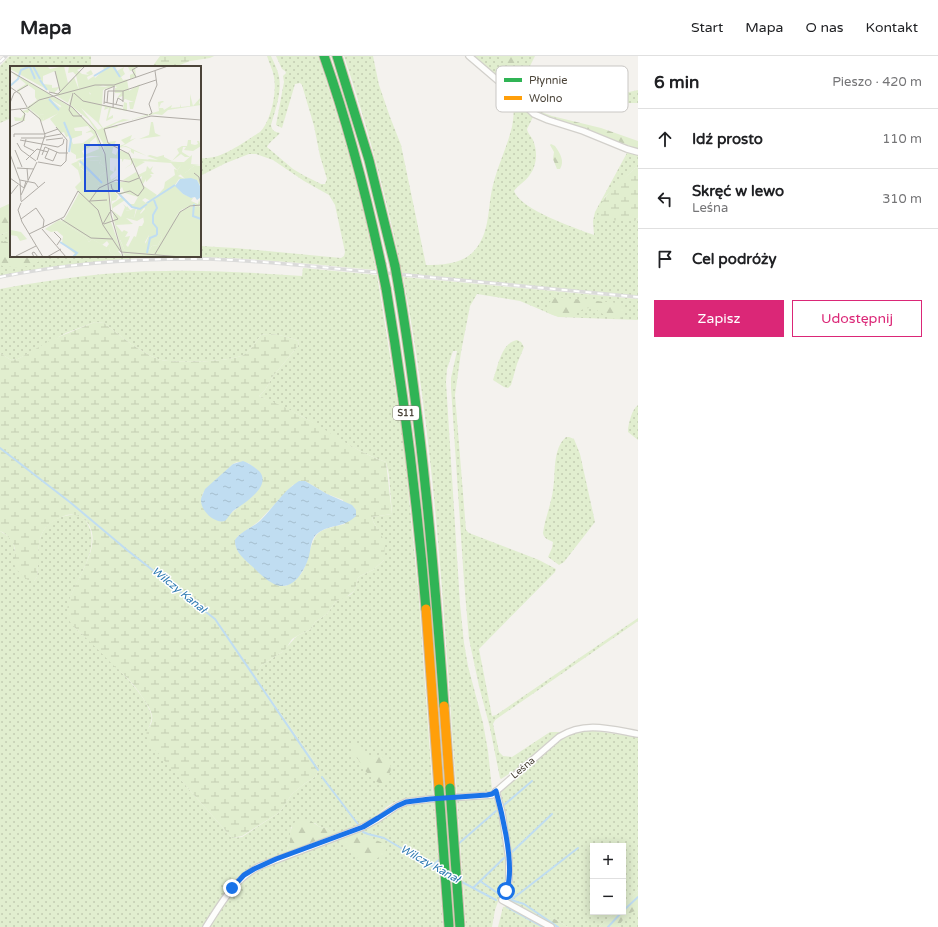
<!DOCTYPE html>
<html lang="pl">
<meta charset="utf-8">
<style>
:root{--surface:#fff;--page:#f2f2f2;--text:#202124;--muted:#757577;--line:#e0e0e0;--accent:#db2777}
body{margin:0;font-family:"Varela Round",sans-serif;background:var(--page);color:var(--text)}
.controls{position:absolute;right:12px;bottom:12px;display:grid;overflow:hidden;border-radius:0px;box-shadow:0 2px 10px #0003}
.controls button{width:36px;height:36px;display:grid;place-items:center;padding:0;border:0;border-bottom:1px solid var(--line);background:var(--surface);color:var(--text);font:20px sans-serif}
.stop{position:absolute;width:12px;height:12px;margin:-9px;border:3px solid #1a73e8;border-radius:50%;background:#fff}
.stop.end{background:#1a73e8;border-color:#fff;box-shadow:0 1px 4px #0008}
.list{margin:0;padding:0;list-style:none}
h2{display:flex;justify-content:space-between;align-items:center;height:52px;margin:0;padding:0 16px;font-size:17px}
h2 small{font-size:13px;font-weight:400;color:var(--muted)}
.list li{display:grid;grid-template-columns:26px 1fr auto;gap:12px;align-items:center;box-sizing:border-box;height:60px;padding:0 16px;border-top:1px solid var(--line)}
.list b{display:block;font-size:15px;white-space:nowrap}
.list p{margin:0;font-size:13px;white-space:nowrap;color:var(--muted)}
.list em{font-size:13px;font-style:normal;color:var(--muted)}
.actions{display:flex;gap:8px;padding:12px 16px}
.actions a{flex:1;padding:9px 0;border:1px solid var(--accent);border-radius:0px;text-align:center;font-size:14px;color:var(--accent)}
.actions .main{background:var(--accent);color:#fff}
.icon{flex:none;width:22px;height:22px;fill:none;stroke:currentColor;stroke-width:2;stroke-linecap:round;stroke-linejoin:round}
.map{position:relative;flex:none;width:638px;height:871px;overflow:hidden}
header{display:flex;align-items:center;gap:24px;box-sizing:border-box;height:56px;padding:0 20px;background:var(--surface);border-bottom:1px solid var(--line)}
header strong{font-size:19px}
nav{display:flex;gap:22px;margin-inline-start:auto;font-size:14px}
main{display:flex}
aside{flex:1;background:var(--surface)}
.map>svg:first-child{display:block}
.grass{fill:url(#grass-dots)}
.forest{fill:url(#forest-firs)}
.wetland{fill:url(#wetland-marsh);fill-rule:evenodd}
.water{fill:url(#water-ripples)}
.lines{fill:none;stroke-linecap:round;stroke-linejoin:round}
.stream{stroke:#c0ddf1;stroke-width:2}
.street-casing{stroke:#d2d0cb;stroke-width:8}
.fast-casing{stroke:#ccbfa9;stroke-width:11}
.slow-casing{stroke:#ccbfa9;stroke-width:11}
.street{stroke:#fdfdfc;stroke-width:5.5}
.fast{stroke:#30b455;stroke-width:9}
.slow{stroke:#ff9f0a;stroke-width:9}
.rail-casing{stroke:#dbdbda;stroke-width:3.5}
.rail{stroke:#fff;stroke-width:2;stroke-dasharray:6;stroke-linecap:butt}
.fast-bridge-casing{stroke:#ccbfa9;stroke-width:11;stroke-linecap:butt}
.fast-bridge{stroke:#30b455;stroke-width:9}
.route{stroke:#1a73e8;stroke-width:5}
.labels{text-anchor:middle;dominant-baseline:central;stroke-width:3;stroke-linejoin:round;paint-order:stroke}
.shield{fill:#fff;stroke:#817c74;stroke-width:1}
.shield-label{font-size:9px;font-weight:bold;fill:#4b4439}
.street-label{font-size:10px;fill:#4b4439;stroke:#fff}
.water-label{font-size:11px;font-style:italic;fill:#2e7ab2;stroke:#fff}
.inset-river{fill:none;stroke:#c0ddf1;stroke-width:2}
.inset-road{fill:none;stroke:#b0aca6;stroke-width:1}
.view{fill:#1d4ed8;fill-opacity:0.15;stroke:#1d4ed8;stroke-width:2}
.inset-edge{fill:none;stroke:#4b4439;stroke-width:2}
.key{fill:#fff;stroke:#c9c7c4;stroke-width:1}
.key-label{font-size:11px;fill:#4b4439}
</style>
<header>
<strong>Mapa</strong>
<nav><a>Start</a><a>Mapa</a><a>O nas</a><a>Kontakt</a></nav>
</header>
<main>
<div class="map">
<svg width="638" height="871" viewBox="0 0 638 871">
<defs>
<pattern id="grass-dots" width="8" height="8" patternUnits="userSpaceOnUse"><rect width="8" height="8" fill="#e1eecf"/><path d="M2 2h.1M6 6h.1" fill="none" stroke="#c3cdb2" stroke-width="1.8" stroke-linecap="round"/></pattern>
<pattern id="forest-firs" width="22" height="20" patternUnits="userSpaceOnUse"><rect width="22" height="20" fill="#e1eecf"/><path d="M5 1l3.5 6h-7zM16 11l3.5 6h-7z" fill="#c3cdb2"/></pattern>
<pattern id="wetland-marsh" width="20" height="14" patternUnits="userSpaceOnUse"><rect width="20" height="14" fill="#e1eecf"/><path d="M1 5h8M5 5V1M11 12h8M15 12V8" fill="none" stroke="#c3cdb2"/></pattern>
<pattern id="water-ripples" width="26" height="14" patternUnits="userSpaceOnUse"><rect width="26" height="14" fill="#c0ddf1"/><path d="M2 4q2-2 4 0t4 0M15 11q2-2 4 0t4 0" fill="none" stroke="#a6bfcf"/></pattern>
</defs>
<rect width="100%" height="100%" fill="#f4f2ee"/>
<g class="grass">
<polygon points="10,0 91,0 91,11 11,11 11,62 0,67 0,10"/>
<path d="M267 0H271C274 7 278 14 279 21 282 36 275 55 271 69 272 75 275 76 280 77 276 82 269 86 267 91L293 113 303 119 321 128H325L327 123 320 100 314 70 302 29 300 27 295 28 282 72 276 69 284 26 283 20 286 17 285 15 282 13 276 0H318C342 70 362 142 376 214 312 208 248 201 184 201 122 201 61 208 0 220V179L10 175H11V200H200V190L235 192 341 202 344 200 345 196 335 149 329 139 304 125 273 104 256 98H249L226 107 200 120V102C220 105 244 86 260 76 271 65 277 36 274 21 273 14 269 7 267 0Z"/>
<path d="M344 0H373L379 29 390 61 401 89 426 209C443 209 462 208 474 195 491 176 487 152 493 129 498 109 507 91 512 71 514 60 515 48 510 38L533 61 527 73C528 78 531 80 533 84 538 96 537 110 529 120 525 126 518 129 514 135 521 154 575 172 594 179L593 165 595 156 628 95 638 99V111L635 112 604 142 635 165 638 162V240L402 217C387 143 368 72 344 0Z"/>
<polygon points="472,0 535,0 524,22 519,40"/>
<polygon points="638,34 638,47 596,47 564,52 552,52 536,48 530,51 526,47 535,43 592,41 620,38"/>
<path d="M303 212 377 219 403 381 419 543 433 740C421 741 408 740 397 745 386 749 379 759 369 764 358 770 346 774 334 778L328 773 318 770 315 767 291 771 290 786 287 793 288 796C277 800 264 803 253 810 231 824 218 850 204 871H0V475L9 481 13 486 15 496V503L29 525H34L37 521C40 497 32 472 61 461 68 459 75 457 81 461 86 464 88 468 90 473 100 505 61 537 69 562 71 570 83 579 89 584 105 600 146 637 151 658 154 667 145 671 148 683L187 731 232 782 242 781 280 756 292 738 304 728 316 720 319 712 256 622 258 614 262 609 282 596 297 580 311 573 315 566 327 558 336 545 350 539 354 535 357 527 358 522 360 520 373 514 384 504 381 479 373 465 372 461 392 458 389 419 386 406C356 396 330 377 303 361 289 353 273 347 259 340L265 334 273 320 298 290 299 285C287 281 273 276 261 279 256 285 252 293 245 298 235 306 170 308 158 303 138 295 121 280 104 267L95 266 66 277 18 303 11 304 0 297V233C55 223 110 215 166 215 211 214 257 217 302 220Z"/>
<path d="M403 221 638 243V264L558 261 520 245 477 238 470 250 461 296 455 339 466 474 469 477 539 504 556 513 555 516 479 593 492 660 496 659 638 562V565L495 664 493 668 499 696 503 700 512 701 550 676H561L515 714 501 723 500 722 490 672 479 630 469 583 464 525 451 332V322L457 295H453L447 313 446 326 460 548 464 587 468 610 483 667 488 695 492 733 488 737 457 738C453 697 451 656 448 615 439 483 428 350 403 221Z"/>
<path d="M517 284 521 286 524 291 522 296 517 308 511 329 508 332 504 331 493 324C498 311 501 287 517 284Z"/>
<path d="M638 349V384L628 376V373C629 366 632 353 638 349Z"/>
<path d="M566 381H569L574 383 580 398 595 466 564 506 559 509 548 501 552 492 553 486C548 483 544 483 543 477 545 462 551 449 553 434 556 418 552 393 566 381Z"/>
<path d="M588 674 638 681V834L623 848V790H593V856H615L599 871H568L553 862H538L509 844 507 840 513 817 501 737 502 734 558 685C567 679 576 676 588 674Z"/>
<polygon points="489,742 493,743 497,748 506,807 505,826 495,854 492,871 466,871 457,743"/>
<polygon points="434,745 443,871 209,871 238,830 249,821 259,815 280,805 368,772 403,750"/>
<polygon points="508,850 548,871 498,871 503,851"/>
<polygon points="632,855 638,855 638,871 618,871 626,859"/>
</g>
<g class="forest">
<polygon points="497,0 515,0 516,4 514,8 508,8"/>
<polygon points="533,53 552,60 601,72 638,85 638,93 548,62"/>
<path d="M551 88 555 90C560 97 565 105 560 113H557L553 103 554 96 550 89Z"/>
<polygon points="11,147 11,175 5,177 0,179 0,152"/>
<path d="M5 185 11 188V200H76C67 205 61 200 52 201 45 202 40 205 34 208 27 212 7 212 0 209V188Z"/>
<path d="M554 241 618 247 625 252V257L620 263C617 263 613 263 611 262 602 260 599 252 589 252 583 252 581 255 575 257 565 263 556 261 546 256L549 247Z"/>
<path d="M352 687C359 689 360 695 366 698 371 700 377 699 382 701 396 706 391 721 382 728L377 726 364 714 358 703 353 699Z"/>
<polygon points="301,764 311,765 318,770 328,773 334,778 288,796 287,793 290,786 290,777 293,767"/>
<path d="M354 777 381 786 386 793 385 798C378 803 369 805 360 804L340 782Z"/>
<path d="M638 834V855C627 855 624 863 618 871H599L615 856H623V848Z"/>
<polygon points="541,858 553,862 568,871 554,871 538,862"/>
</g>
<g class="wetland">
<polygon points="160,0 214,0 210,2 190,5 175,11 152,11"/>
<path d="M638 111V162L635 165 599 164C594 144 622 125 635 112Z"/>
<path d="M95 266 104 267C121 280 138 295 158 303 170 308 235 306 245 298 252 293 256 285 261 279 273 276 287 281 299 285L298 290 273 320 265 334 259 340C273 346 288 352 301 360 330 375 355 396 386 406L392 458 372 461C373 468 378 472 381 478 385 486 385 495 384 504L373 514 360 520 358 522 357 527 354 535 345 542 336 545 327 558 315 566 311 573 297 580 292 583 285 594 262 609 258 614 256 622 319 712 316 720 304 728 292 738 280 756 242 780 232 782 187 731 150 688C140 673 154 672 152 660 151 652 143 643 139 636 132 626 123 618 114 610 105 601 97 592 88 584 83 578 73 572 69 564 56 541 111 493 86 465 80 459 72 457 64 460 31 472 41 494 37 521L34 525H29C24 521 18 517 15 511 14 507 15 502 15 498 16 488 9 479 0 475V297L11 304 18 303 51 284ZM237 406 248 407 257 414 255 437 229 459 203 451 201 445 203 437 233 408ZM305 425 327 438 343 444 345 468C314 475 316 475 307 504 306 508 304 514 301 518 298 522 291 526 286 530L275 528 261 518 240 497 236 491 235 486 238 480 258 466 293 429Z"/>
</g>
<g class="water">
<path d="M243 405C249 407 254 411 259 415 273 430 243 448 233 455 230 458 228 462 225 465 214 468 200 454 201 443 202 439 204 436 205 433L233 408Z"/>
<path d="M299 425H305L327 438 352 449 356 454V460C344 472 330 468 318 477 311 482 311 492 309 500 305 514 293 537 274 528 266 524 259 517 253 511 245 504 234 495 235 484 241 475 252 472 260 465 273 452 283 435 299 425Z"/>
</g>
<g class="lines">
<g class="stream">
<polyline points="0,392 71,447 127,494 215,563 318,714"/>
<polyline points="322,721 354,763 358,768"/>
<polyline points="504,749 532,725"/>
<polyline points="363,776 368,778 384,782 442,816"/>
<polyline points="457,789 496,755"/>
<polyline points="512,796 552,758"/>
<polyline points="432,810 440,803"/>
<polyline points="460,825 496,844"/>
<polyline points="480,825 499,838"/>
<polyline points="473,832 504,802"/>
<polyline points="511,844 578,792"/>
<polyline points="511,844 524,848 558,871"/>
<polyline points="507,851 543,871"/>
<polyline points="623,855 638,841"/>
<polyline points="608,871 622,856"/>
</g>
<defs>
<g id="street">
<polyline points="469,0 510,35 534,58 548,64 583,75 627,93 638,96"/>
<polyline points="496,735 502,757 509,803 509,824 502,844 551,871"/>
<path d="M206 871C221 848 234 823 260 810L363 771 378 763 397 750 406 746 430 743 492 739 559 681C585 665 610 673 638 678"/>
</g>
<g id="fast">
<path d="M324 0C348 68 366 138 381 208"/>
<polyline points="337,0 369,104 395,210"/>
<path d="M386 232C404 339 417 446 426 553"/>
<path d="M399 233C422 371 434 510 444 650"/>
</g>
<g id="slow">
<polyline points="426,553 439,733"/>
<polyline points="444,650 450,732"/>
</g>
</defs>
<use href="#street" class="street-casing"/>
<use href="#fast" class="fast-casing"/>
<use href="#slow" class="slow-casing"/>
<use href="#street" class="street"/>
<use href="#fast" class="fast"/>
<use href="#slow" class="slow"/>
<defs>
<g id="rail">
<polyline points="0,6 6,0"/>
<path d="M0 221C68 207 138 202 208 203 267 205 326 212 385 217 469 225 554 233 638 241"/>
</g>
</defs>
<use href="#rail" class="rail-casing"/>
<use href="#rail" class="rail"/>
<defs>
<g id="fast-bridge">
<polyline points="381,208 386,232"/>
<polyline points="395,210 399,233"/>
<polyline points="450,732 460,871"/>
<polyline points="439,733 449,871"/>
</g>
</defs>
<use href="#fast-bridge" class="fast-bridge-casing"/>
<use href="#fast-bridge" class="fast-bridge"/>
</g>
<g class="lines">
<path class="route" d="M232 832 244 819 254 813 276 803 363 771 378 762 397 750 406 746 430 743 487 739 492 738 496 735C502 757 512 800 509 823 509 827 507 831 506 835"/>
</g>
<g class="labels">
<rect class="shield" x="393" y="350" width="26" height="14" rx="3"/>
<g class="shield-label">
<text x="406" y="357">S11</text>
</g>
<g class="street-label">
<text transform="translate(523 712) rotate(-40)">Leśna</text>
</g>
<g class="water-label">
<text transform="translate(179 534) rotate(39)">Wilczy Kanał</text>
<text transform="translate(430 808) rotate(29)">Wilczy Kanał</text>
</g>
</g>
<g transform="translate(10 10)">
<rect width="191" height="191" fill="#f4f2ee"/>
<path d="M0 0H37L40 3 54 0 58 17 64 11 69 24 66 9 63 6 58 7 59 0 73 1 67 4 72 8 79 9 76 7 81 4 83 8 77 11 78 14 84 10 85 12 94 4 93 0H109L105 2 107 5 114 1 113 4 115 8 111 11 113 14 120 13V9L124 7 122 4 117 7 120 5 118 1 128 0 125 2 126 11 117 14 119 25 130 18 123 43H120L119 36H124L115 33 113 35V30L107 32 111 27H105V22H107L105 20 96 23 98 21 93 19 79 25 82 37 113 43 114 36 117 37V45L101 42 98 52 103 49V52L96 55 99 42 94 44 95 41 92 40 89 56 93 62 113 53 120 54 149 45 148 36 152 35H153L154 36 151 37 149 42H153L154 44 162 39 161 42 170 41 171 38V41L180 40V28L183 40 191 31 189 37 191 39 158 44 152 49 145 48 107 57 99 61 107 60 108 61 95 63 97 76 106 75 103 82 115 78 111 74 122 69 120 74 126 72 111 81 116 80 137 90 124 85V88L121 86V83L119 87 120 92 168 96H174L182 89 181 98 191 99 184 100 175 107V113L167 105 171 99 167 104 161 97 132 95 135 96 125 102 124 96 122 98 114 103 121 98V94L114 93 112 96V93L100 92V104L104 106 105 99 106 104 100 110 101 114 109 109 101 116H119L113 114 126 106 128 109 136 105 137 100 140 103 143 100 141 105 144 108H140L142 110 136 116V113L133 118 131 115 132 110 129 112 134 120 147 129 141 135 135 132 132 134 137 138 130 147 134 151 127 155 116 152 123 158 106 159 112 166 114 164 118 166 115 171 120 170 119 173 110 174 114 183 122 187 115 188 114 191 113 187H117L112 186 104 155 93 77 79 54 59 38 62 27 58 37 45 29 51 25 49 22 45 26V28L0 3ZM45 5 49 21 42 22V19L33 18V10ZM71 42 87 56 92 62 88 64ZM116 81 121 83 118 87 108 84 106 89 102 87 103 82ZM112 121 114 126 108 127 110 129 115 127 128 131 124 138H119L127 143 124 152 116 150V144L121 145 113 138 115 141 111 151 103 145V142L115 134 112 131 102 138V135L106 134 108 130 104 125 107 127ZM0 5 43 30 37 32 44 31 64 43 85 65 95 91 101 156 111 185H108L113 191 105 190 99 185 100 183 96 182 99 178 97 175 92 179 82 173 79 176 76 171 49 154 53 155 57 149 69 127 65 121 71 115 68 104 61 98 75 92 91 90H80L66 93V89L61 86 59 70 56 71 54 66 51 67 40 53 47 48 51 40 53 41 40 33 28 34 23 40V45L29 51 31 48 35 49 32 56 20 43 18 47 15 46V55H5L4 51 11 52 14 48 11 45 17 44 16 42 27 34 25 31V24L18 19 9 25 12 30 7 24 16 18ZM78 60 81 64 75 67 81 66 84 69 73 77 63 78 61 73 72 69V65H65L64 62ZM86 71 89 83 74 89 72 85 80 81V76ZM73 93 76 95 91 94 89 97 95 101V106L89 111 92 117 88 120 79 109 80 103 77 107 70 102 68 94 69 96ZM141 56H143L145 67 151 70 129 73 139 69ZM178 74H181V78L185 79 188 78 187 75H189L191 80 183 85 174 84 176 81H173L172 86 180 91H175L171 88 162 95 169 87 167 83 172 80H177ZM0 159 1 164 11 166 17 173 10 175 7 170 0 169Z" fill="#e1eecf" fill-rule="evenodd"/>
<path d="M83 20 99 21 93 24 92 39 82 37 79 29 81 28 77 24ZM140 89 147 91 154 89V91L162 95 158 96 139 94 138 93 148 94 137 90ZM171 98 167 105 171 108 168 110 175 113V107L184 100H191V122L187 114 183 115 181 112 175 114 169 113 165 119 173 128 183 132 181 135 188 138 189 134 191 139 180 140 171 144 162 155 170 146 179 141 189 140 191 143V191H115V188H121L114 183 110 173H119L116 179 118 181 124 170 126 171 129 160H132L134 156 133 150 126 153 135 143 134 141 136 136 141 135 136 131 141 128 144 133 154 122 155 116 165 109 164 103 167 104ZM150 168 152 171 148 179 142 180 139 184 135 176 139 169ZM49 154 76 171 79 176 82 173 100 183 99 185 105 190 110 189 108 191H62L65 188 52 177 53 170 47 165 41 166 35 163Z" fill="#e1eecf" fill-rule="evenodd"/>
<path d="M71 93 70 96 73 93 76 95 91 94 89 97 95 101V106L89 111 92 117 90 119 87 120 83 115 79 109 80 103 77 107 71 102 69 104 71 98 67 95ZM117 140 120 144 126 142 124 152 116 151 115 144 121 145 116 143ZM140 167 150 168 152 171 148 179 142 180 138 185 135 179ZM76 172 80 182 76 190 70 191 63 183Z" fill="#e1eecf"/>
<path d="M40 33 51 42 47 48 33 55 34 49 31 48 30 51 23 45V40L28 34Z" fill="#e1eecf"/>
<path d="M74 171 80 180 76 189 67 179Z" fill="#e1eecf"/>
<path d="M181 112 187 114 191 122V131L187 134 185 131 181 132 173 128 165 120 170 113Z" fill="#c0ddf1"/>
<path class="inset-river" d="M23 0 30 13M103 0 110 11M20 1 25 13M84 10 101 0M30 14 37 24M0 20 8 13 11 4 21 0M39 33 49 44M54 56 61 73 59 86M70 95 92 117M109 128 122 141 130 143 137 138M144 134 147 142 143 149V157L147 162V169M137 137 165 119M184 138 183 150 191 153M50 176 67 187 63 191M137 187 140 172 147 169"/>
<path class="inset-road" d="M0 5 62 41 85 65 95 88 101 149 113 191M45 5 50 25M126 11 122 4 129 0M0 21 10 28 17 41M98 25H113V36M113 25 146 14M39 26 48 28 75 0M63 27 59 44 63 50H72M64 27 73 35 138 49M94 36 113 40M0 37 4 27 18 19M97 37 98 25M94 38 95 24 105 20M106 38 108 32 113 35M20 40 18 42 29 34 85 19H104L158 0M103 42 104 21M18 43 30 53 35 69 27 94M0 44 18 42M139 49 142 47 139 38 147 19 145 5M0 61 13 55 15 48 10 43M4 71V68H34L48 63M35 71 51 68M11 72H35M16 73 14 80 24 85M10 74 48 81 53 78 54 73M36 74 53 72M7 77 11 84 26 95M39 83 35 92 43 95 47 86M5 84 12 101M0 88 10 115 11 135M32 89 35 81 49 87H58M16 94 27 83 38 86M28 96 51 100 56 95 57 74 46 61M7 102 24 103M17 102 18 114M184 107 189 111 191 121M0 112 14 122 16 115M10 114 25 117 28 121M101 118 102 123 109 128 120 125 128 130 134 122 119 88 98 77 94 63 141 50 191 54M68 125 88 144 93 159M0 129 8 119M11 129 27 96M80 135 97 134M11 136 35 116M79 136 89 122 106 114 119 116 129 112M11 137 8 144 12 156 33 191M11 153 26 142 34 154 33 162M51 153 81 172 103 173M93 158 100 146M94 158 108 153 101 144M93 159 111 186 172 191M32 163 56 191M44 166 51 173 47 179M19 168 54 151 68 125M145 188 170 146 180 140 191 139M6 190 26 180M24 191 22 187 24 186 28 191M37 191 51 183"/>
<path class="view" d="M75 79H109V125H75Z"/>
<rect width="191" height="191" class="inset-edge"/>
</g>
<rect x="496" y="10" width="132" height="46" rx="6" class="key"/>
<rect x="504" y="22" width="18" height="4" fill="#30b455"/>
<rect x="504" y="40" width="18" height="4" fill="#ff9f0a"/>
<g class="key-label">
<text x="529" y="28">Płynnie</text>
<text x="529" y="46">Wolno</text>
</g>
</svg>
<div class="controls">
<button>+</button>
<button>−</button>
</div>
<div class="stop" style="left:506px;top:835px"></div>
<div class="stop end" style="left:232px;top:832px"></div>
</div>
<aside>
<h2>6 min<small>Pieszo · 420 m</small></h2>
<ul class="list">
<li><svg class="icon" aria-label="ahead" viewBox="0 0 24 24"><path d="M12 20V5M6 11l6-6 6 6"/></svg><div><b>Idź prosto</b></div><em>110 m</em></li>
<li><svg class="icon" aria-label="left" viewBox="0 0 24 24"><path d="M17 20v-9H6M10 6l-5 5 5 5"/></svg><div><b>Skręć w lewo</b><p>Leśna</p></div><em>310 m</em></li>
<li><svg class="icon" aria-label="arrive" viewBox="0 0 24 24"><path d="M6 21V4h12l-3 4 3 4H6"/></svg><div><b>Cel podróży</b></div></li>
</ul>
<div class="actions"><a class="main">Zapisz</a><a>Udostępnij</a></div>
</aside>
</main>
